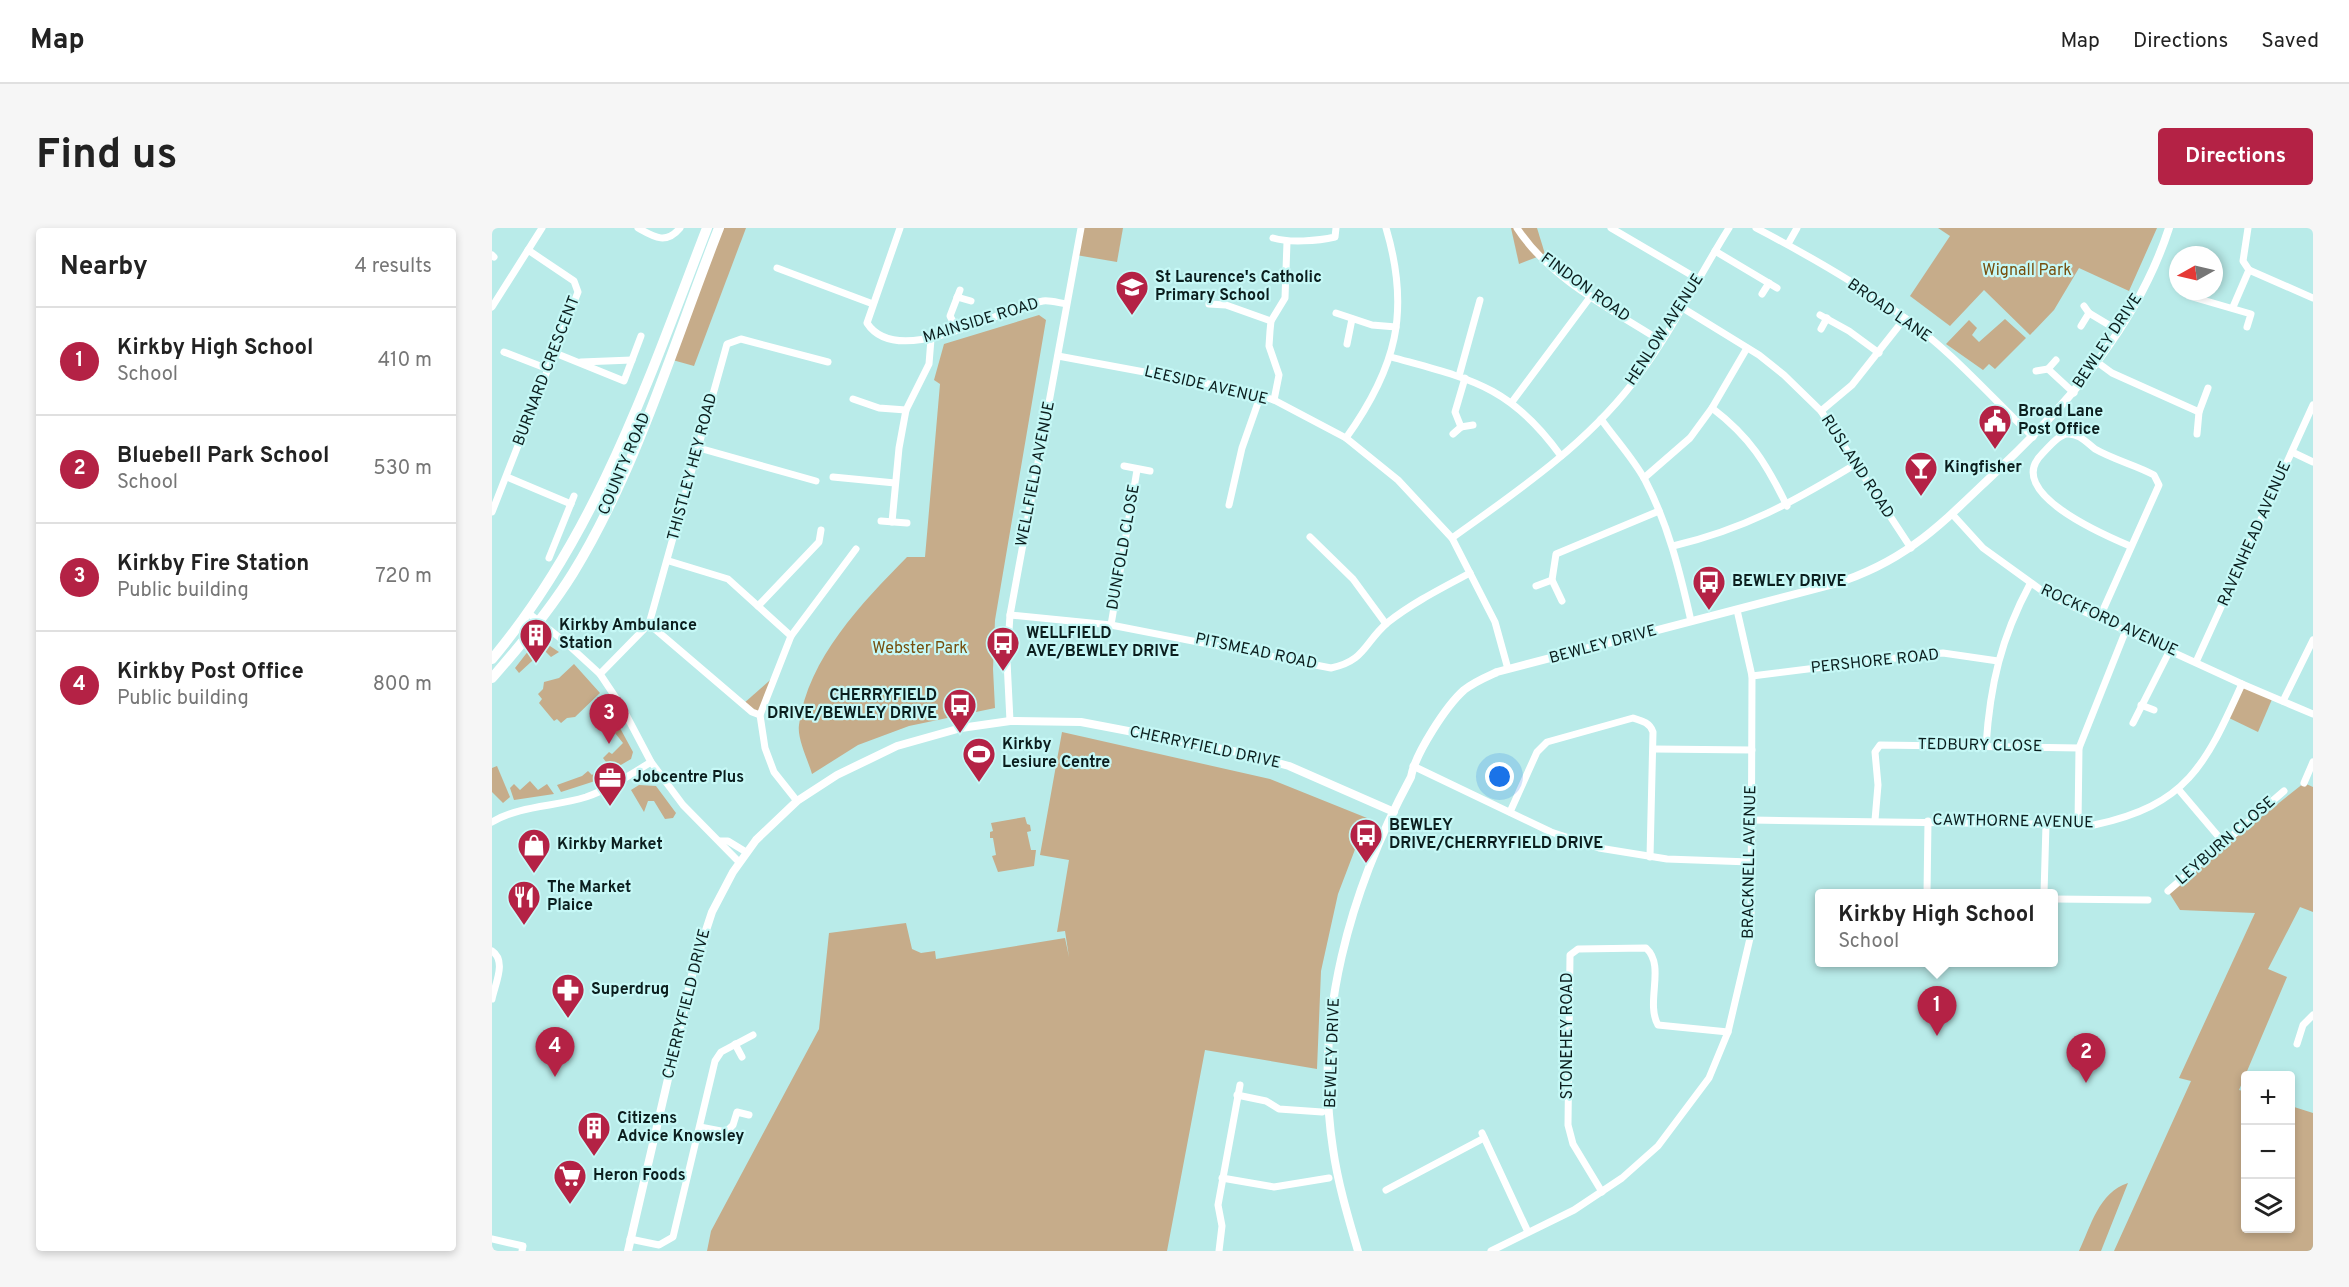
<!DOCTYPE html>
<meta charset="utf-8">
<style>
:root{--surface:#fff;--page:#f6f6f6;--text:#222;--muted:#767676;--line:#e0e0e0;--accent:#b42245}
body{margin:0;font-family:Overpass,sans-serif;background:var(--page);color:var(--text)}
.controls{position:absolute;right:18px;bottom:18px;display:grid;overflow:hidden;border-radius:6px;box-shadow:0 3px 9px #0003}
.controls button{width:54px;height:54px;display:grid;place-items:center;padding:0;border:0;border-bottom:2px solid var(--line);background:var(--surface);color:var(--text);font:30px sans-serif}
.compass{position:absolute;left:1677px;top:18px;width:54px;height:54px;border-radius:50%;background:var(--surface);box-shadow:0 3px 9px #0003;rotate:262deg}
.you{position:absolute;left:1008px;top:549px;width:21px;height:21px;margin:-15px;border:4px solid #fff;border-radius:50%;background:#1a73e8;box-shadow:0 0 0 9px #1a73e833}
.badge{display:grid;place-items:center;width:39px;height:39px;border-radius:50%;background:var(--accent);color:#fff;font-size:20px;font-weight:700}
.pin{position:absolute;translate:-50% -50px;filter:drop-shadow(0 2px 3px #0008)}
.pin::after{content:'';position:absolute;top:32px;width:21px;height:18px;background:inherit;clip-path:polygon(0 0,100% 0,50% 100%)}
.popup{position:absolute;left:1323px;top:661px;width:243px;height:78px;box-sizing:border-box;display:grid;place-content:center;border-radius:6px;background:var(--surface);filter:drop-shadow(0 2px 4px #0005);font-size:20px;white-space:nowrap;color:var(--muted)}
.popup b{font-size:22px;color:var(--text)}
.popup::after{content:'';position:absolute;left:50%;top:100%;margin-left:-12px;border:12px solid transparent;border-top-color:var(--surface)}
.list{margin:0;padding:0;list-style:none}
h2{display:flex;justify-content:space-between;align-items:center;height:78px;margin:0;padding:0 24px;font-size:26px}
h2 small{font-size:20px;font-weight:400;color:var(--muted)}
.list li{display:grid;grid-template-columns:39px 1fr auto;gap:18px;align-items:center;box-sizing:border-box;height:108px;padding:0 24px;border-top:2px solid var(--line)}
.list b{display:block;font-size:22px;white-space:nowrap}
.list p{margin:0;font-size:20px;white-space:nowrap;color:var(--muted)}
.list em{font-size:20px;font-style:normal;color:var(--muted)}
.icon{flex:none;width:33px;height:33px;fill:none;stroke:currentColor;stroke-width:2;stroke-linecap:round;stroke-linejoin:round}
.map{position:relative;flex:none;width:1821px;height:1023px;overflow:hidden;border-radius:6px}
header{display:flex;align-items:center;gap:36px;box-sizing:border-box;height:84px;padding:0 30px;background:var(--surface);border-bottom:2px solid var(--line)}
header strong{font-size:28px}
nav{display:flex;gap:33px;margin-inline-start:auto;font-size:21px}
.intro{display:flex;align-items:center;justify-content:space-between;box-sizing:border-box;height:144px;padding:0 36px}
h1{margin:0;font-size:42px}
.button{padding:15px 27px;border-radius:6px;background:var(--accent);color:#fff;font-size:21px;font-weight:700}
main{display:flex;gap:36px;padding:0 36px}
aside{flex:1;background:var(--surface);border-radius:6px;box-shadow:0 3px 9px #0003}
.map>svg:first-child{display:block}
.green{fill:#c6ac8a}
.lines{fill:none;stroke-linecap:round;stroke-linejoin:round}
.minor{stroke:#fff;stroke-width:7}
.tertiary{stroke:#fff;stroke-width:8}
.primary{stroke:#fff;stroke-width:10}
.labels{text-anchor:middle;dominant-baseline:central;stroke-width:4.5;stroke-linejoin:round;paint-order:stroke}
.park-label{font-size:16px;fill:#764e0d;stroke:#c6f8f6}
.poi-label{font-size:16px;font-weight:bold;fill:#0b1e1e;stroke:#c6f8f6;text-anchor:start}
.street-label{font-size:16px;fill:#0b1e1e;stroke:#c6f8f6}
</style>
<header>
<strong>Map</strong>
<nav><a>Map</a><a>Directions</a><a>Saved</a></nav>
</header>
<div class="intro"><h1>Find us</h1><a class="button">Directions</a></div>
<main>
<aside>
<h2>Nearby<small>4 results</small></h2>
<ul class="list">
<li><span class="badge">1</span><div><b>Kirkby High School</b><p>School</p></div><em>410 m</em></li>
<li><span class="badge">2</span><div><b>Bluebell Park School</b><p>School</p></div><em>530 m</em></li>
<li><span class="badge">3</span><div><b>Kirkby Fire Station</b><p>Public building</p></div><em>720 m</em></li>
<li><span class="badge">4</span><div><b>Kirkby Post Office</b><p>Public building</p></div><em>800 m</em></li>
</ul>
</aside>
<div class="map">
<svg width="1821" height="1023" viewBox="0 0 1821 1023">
<rect width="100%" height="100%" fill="#b9ebe9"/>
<g class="green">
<polygon points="231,0 254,0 202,138 177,131"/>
<polygon points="589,0 631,0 625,34 584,27"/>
<polygon points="1019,0 1045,0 1053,26 1027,36"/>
<polygon points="1446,0 1665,0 1637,63 1587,40 1562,82 1538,107 1492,62 1458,98 1418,68 1458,8"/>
<path d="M547 87 554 92 503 392 501 441 503 480 417 498 366 517 320 546C316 532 305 511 307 497 316 430 370 375 415 329H433L448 156 442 152 452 116Z"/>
<polygon points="1513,91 1534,110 1503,141 1497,136 1491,142 1454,116 1477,92 1485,100 1480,107 1487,114"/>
<polygon points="49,412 67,424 59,429 52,422 27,445 23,440 44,413"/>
<polygon points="82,436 108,465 83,489 75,490 69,495 65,491 62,493 47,475 50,471 46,466 51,461 52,454 67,450"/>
<polygon points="285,446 268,487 251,476"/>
<polygon points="1750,456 1781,469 1766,504 1735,489"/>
<polygon points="128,500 141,524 139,531 100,554 69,564 65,557 90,548 96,543 100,547 114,534 111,530 117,524 120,526 131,515 123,505"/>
<polygon points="570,504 778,551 875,590 846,666 829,743 825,841 713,822 675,1023 215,1023 219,1003 327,801 337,705 414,695 420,721 429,725 443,723 444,731 573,710 577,729 573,703 565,704 577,632 548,627"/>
<polygon points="5,538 18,569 11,575 0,564 0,540"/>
<polygon points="38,553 46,562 55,556 62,566 22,572 18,560 22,556 28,562"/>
<polygon points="1812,555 1821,559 1821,684 1808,679 1776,741 1795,749 1747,862 1754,864 1754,1000 1798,1000 1799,878 1821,885 1821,1023 1622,1023 1699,853 1687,850 1763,685 1688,682 1676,663"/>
<polygon points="147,557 164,558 184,585 181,590 173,591 162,573 156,573 152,584 139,562"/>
<polygon points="533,589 535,596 538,597 539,603 535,604 539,622 544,622 542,638 506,644 500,628 504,627 501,610 498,610 498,604 501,603 499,595"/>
<path d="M1636 955 1609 1023H1587C1599 998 1607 964 1636 955Z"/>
</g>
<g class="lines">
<g class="minor">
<path d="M146 0C162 9 174 17 188 0"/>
<path d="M408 0 375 95C406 143 508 80 551 73 558 72 567 75 574 76"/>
<path d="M1025 0C1058 51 1119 81 1169 113"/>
<polyline points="1119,0 1206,51"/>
<path d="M1264 0C1314 26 1368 57 1413 90 1460 124 1499 169 1541 209"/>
<polyline points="1756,0 1751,33 1757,42 1821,70"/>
<path d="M781 10C797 15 826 13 843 9L844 0"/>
<polyline points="1296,16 1305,0"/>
<polyline points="1223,23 1285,60"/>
<polyline points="0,27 2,29"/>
<polyline points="285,40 381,76"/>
<polyline points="1270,66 1277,55"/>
<polyline points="1697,68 1759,86 1755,99"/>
<polyline points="465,69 479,73"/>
<polyline points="717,76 734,77 779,93"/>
<polyline points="1592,78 1597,85 1627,103"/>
<polyline points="0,79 50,0"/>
<polyline points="1189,79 1267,127 1292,147 1329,183 1419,320"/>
<polyline points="1741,79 1757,42"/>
<polyline points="844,85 880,97 904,99"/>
<polyline points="1328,87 1357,103 1387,125"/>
<polyline points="1589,98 1597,85"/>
<polyline points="465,101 458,88 468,62"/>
<polyline points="1329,101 1335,90"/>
<polyline points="855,116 860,91"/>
<polyline points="12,124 56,141"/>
<polyline points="63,125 132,153 149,108"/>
<polyline points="566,128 744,161 782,172 854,210 906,252 960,310 1003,394 1016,441"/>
<path d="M899 129C978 151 1018 157 1069 228"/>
<polyline points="89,134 140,132"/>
<polyline points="1605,134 1620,145 1707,184"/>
<polyline points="1556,141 1582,165"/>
<polyline points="1544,143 1556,141 1564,132"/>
<polyline points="967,148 988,72"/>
<polyline points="973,150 963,184 969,199 981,197"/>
<polyline points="361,171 387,180 414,182"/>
<polyline points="782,172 787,147 777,118 778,103 779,93 793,70 795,14"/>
<polyline points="1020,174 1099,68"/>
<path d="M1220 180C1258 209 1274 235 1295 278"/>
<polyline points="1329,183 1360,157 1413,90"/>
<path d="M1109 191C1123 211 1141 230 1153 252 1176 296 1188 344 1199 393"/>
<polyline points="961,206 969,199"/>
<polyline points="1705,206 1707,184 1716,160"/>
<path d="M854 210C904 140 919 84 894 0"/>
<polyline points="207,220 324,253"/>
<polyline points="1800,224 1821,234"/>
<polyline points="632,238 658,243"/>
<polyline points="15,249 79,276"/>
<polyline points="341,249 403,255"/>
<polyline points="1152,250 1198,210 1220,180 1255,120"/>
<polyline points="737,277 750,220 768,169"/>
<polyline points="0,284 86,64 82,53 36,22"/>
<polyline points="1461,287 1491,320 1556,367 1750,456 1821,486"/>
<polyline points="389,293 415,295"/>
<polyline points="400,294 407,220 414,182 437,136 439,111"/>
<polyline points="818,309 861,351 894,396"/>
<path d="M960 310C1024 264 1091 219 1140 156 1178 108 1205 51 1237 0"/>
<path d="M1181 318C1253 301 1301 274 1364 236"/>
<polyline points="57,330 82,268"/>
<polyline points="177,333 236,351 299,408"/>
<polyline points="1044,358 1060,352"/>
<polyline points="1070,373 1060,352 1064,326 1167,283"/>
<polyline points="266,378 327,314 329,302"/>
<polyline points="35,384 72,413 108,446 130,479 159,534 191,577 247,634"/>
<path d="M518 387 619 397 839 440C873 433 872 415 895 395 920 375 950 360 978 345"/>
<path d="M1607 391 1667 257 1662 247C1644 237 1622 232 1603 221 1595 215 1587 205 1575 206 1566 207 1557 219 1550 226 1511 264 1612 307 1638 318"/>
<polyline points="157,396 260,484 268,487"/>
<polyline points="619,397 645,242"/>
<polyline points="1704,434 1821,177"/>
<polyline points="108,446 157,396 235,116 249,111 336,134"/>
<polyline points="1260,448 1428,427 1451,425 1506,433"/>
<polyline points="1791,473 1821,412"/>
<polyline points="1649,477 1662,482"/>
<polyline points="518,493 515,433 518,387 589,0"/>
<polyline points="1641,495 1678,422"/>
<path d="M1494 518C1498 457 1509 410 1538 356"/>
<polyline points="1162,521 1260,522"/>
<polyline points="921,538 1059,604 1107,620 1175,631 1258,634"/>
<polyline points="1812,555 1821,534"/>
<polyline points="1687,562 1732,615"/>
<polyline points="305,573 282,544 273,520 268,487 299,408 364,321"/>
<path d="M1018 584 1045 524 1055 514 1141 490C1151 493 1158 495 1161 504L1158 629"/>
<path d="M1260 592 1602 597C1695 577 1713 538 1750 456"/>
<polyline points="1383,592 1386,557 1383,524 1388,517 1587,520"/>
<path d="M0 594C29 577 62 579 94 569 117 561 138 547 159 534"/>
<polyline points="1586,596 1587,520 1634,402"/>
<polyline points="228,613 236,613 254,624"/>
<polyline points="1676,663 1792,563"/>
<polyline points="1435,666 1436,593"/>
<polyline points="1552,666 1554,596"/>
<polyline points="1562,671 1656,672"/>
<path d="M0 723C15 733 3 756 0 771"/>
<polyline points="243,816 250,829"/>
<polyline points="1805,816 1811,797 1821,787"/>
<polyline points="745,867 774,873 787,881 830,884"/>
<polyline points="208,899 234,904 241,897 245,884 257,887"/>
<polyline points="990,905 1036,1004"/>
<polyline points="730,950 782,959 837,950"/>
<polyline points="894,962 992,910"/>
<path d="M1110 964 1081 916 1076 897 1078 727 1086 721 1154 720C1174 738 1153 774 1166 797L1236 804"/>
<polyline points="0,1011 31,1018 30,1023"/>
<polyline points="138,1011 167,1017 181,1009 223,833 229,824 261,807"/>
<polyline points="727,1023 730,998 726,977 748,857"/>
<polyline points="999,1023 1082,982 1130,950 1166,918 1217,850 1236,804 1259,706 1260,448 1245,382"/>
</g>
<g class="tertiary">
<polyline points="136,1023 202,739 220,684 241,644 264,612 305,573 345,547 405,518 469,500 518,493 589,494 746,524 797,538 902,584"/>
<path d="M866 1023C856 989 846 956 841 921 821 791 858 662 919 549 923 526 954 478 972 462 982 454 994 449 1005 444L1342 356C1416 333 1451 294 1505 243 1577 175 1646 96 1677 0"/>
</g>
<g class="primary">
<path d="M0 431C105 306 157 150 215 0"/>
<path d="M0 450C29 417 58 382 81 345 145 241 182 114 227 0"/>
</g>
</g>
<defs>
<symbol id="school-pin" viewBox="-11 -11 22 30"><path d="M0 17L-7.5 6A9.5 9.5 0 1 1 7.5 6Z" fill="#b42245" stroke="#c6f8f6"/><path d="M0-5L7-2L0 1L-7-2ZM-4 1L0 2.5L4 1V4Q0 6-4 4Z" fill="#fff"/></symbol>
<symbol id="civic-pin" viewBox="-11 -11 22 30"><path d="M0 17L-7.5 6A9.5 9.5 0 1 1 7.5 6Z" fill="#b42245" stroke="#c6f8f6"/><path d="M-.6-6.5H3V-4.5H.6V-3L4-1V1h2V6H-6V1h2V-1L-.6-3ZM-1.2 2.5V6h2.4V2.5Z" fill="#fff"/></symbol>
<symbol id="bar-pin" viewBox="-11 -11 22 30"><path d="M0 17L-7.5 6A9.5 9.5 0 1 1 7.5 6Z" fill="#b42245" stroke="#c6f8f6"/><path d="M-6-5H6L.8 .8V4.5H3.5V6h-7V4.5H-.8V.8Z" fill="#fff"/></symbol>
<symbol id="bus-pin" viewBox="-11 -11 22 30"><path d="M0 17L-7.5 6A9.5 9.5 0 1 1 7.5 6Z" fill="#b42245" stroke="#c6f8f6"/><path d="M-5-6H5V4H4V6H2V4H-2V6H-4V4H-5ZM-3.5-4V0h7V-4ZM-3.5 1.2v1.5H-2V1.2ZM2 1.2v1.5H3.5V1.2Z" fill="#fff"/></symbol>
<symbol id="building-pin" viewBox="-11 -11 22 30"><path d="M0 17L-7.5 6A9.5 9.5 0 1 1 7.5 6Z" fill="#b42245" stroke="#c6f8f6"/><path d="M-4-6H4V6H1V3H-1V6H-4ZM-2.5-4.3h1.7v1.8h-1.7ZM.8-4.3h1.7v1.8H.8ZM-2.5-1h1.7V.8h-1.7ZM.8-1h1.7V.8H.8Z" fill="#fff"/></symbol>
<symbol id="stadium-pin" viewBox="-11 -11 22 30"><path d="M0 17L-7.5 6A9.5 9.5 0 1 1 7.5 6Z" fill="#b42245" stroke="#c6f8f6"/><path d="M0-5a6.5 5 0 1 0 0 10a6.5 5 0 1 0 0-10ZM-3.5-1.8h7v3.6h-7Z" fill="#fff"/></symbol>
<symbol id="office-pin" viewBox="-11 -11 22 30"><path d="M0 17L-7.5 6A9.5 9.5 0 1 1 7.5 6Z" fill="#b42245" stroke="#c6f8f6"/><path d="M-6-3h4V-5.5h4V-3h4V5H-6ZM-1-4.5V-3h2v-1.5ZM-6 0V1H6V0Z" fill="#fff"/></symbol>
<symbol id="shop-pin" viewBox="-11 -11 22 30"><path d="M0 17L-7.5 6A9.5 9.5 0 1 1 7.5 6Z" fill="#b42245" stroke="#c6f8f6"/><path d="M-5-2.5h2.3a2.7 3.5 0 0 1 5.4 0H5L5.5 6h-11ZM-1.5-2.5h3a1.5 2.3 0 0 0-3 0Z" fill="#fff"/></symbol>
<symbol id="restaurant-pin" viewBox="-11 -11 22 30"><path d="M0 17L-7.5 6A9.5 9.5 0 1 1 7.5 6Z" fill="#b42245" stroke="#c6f8f6"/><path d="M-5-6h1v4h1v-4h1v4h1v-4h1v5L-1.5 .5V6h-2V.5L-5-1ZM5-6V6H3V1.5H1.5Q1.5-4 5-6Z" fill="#fff"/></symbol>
<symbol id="pharmacy-pin" viewBox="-11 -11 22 30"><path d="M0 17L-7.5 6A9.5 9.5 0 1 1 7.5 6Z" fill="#b42245" stroke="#c6f8f6"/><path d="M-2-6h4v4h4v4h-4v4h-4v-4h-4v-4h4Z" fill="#fff"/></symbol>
<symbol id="supermarket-pin" viewBox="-11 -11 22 30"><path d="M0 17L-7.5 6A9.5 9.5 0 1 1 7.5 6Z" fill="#b42245" stroke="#c6f8f6"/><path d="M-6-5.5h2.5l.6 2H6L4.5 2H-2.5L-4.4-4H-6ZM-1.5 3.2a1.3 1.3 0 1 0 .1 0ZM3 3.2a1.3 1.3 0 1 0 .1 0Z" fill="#fff"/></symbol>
</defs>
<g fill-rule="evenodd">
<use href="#school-pin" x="621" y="40" width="38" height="52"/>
<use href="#civic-pin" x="1484" y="174" width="38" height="52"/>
<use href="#bar-pin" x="1410" y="221" width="38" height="52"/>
<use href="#bus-pin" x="1198" y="335" width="38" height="52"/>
<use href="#building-pin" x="25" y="388" width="38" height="52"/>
<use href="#bus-pin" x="492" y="396" width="38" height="52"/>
<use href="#bus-pin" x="449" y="458" width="38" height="52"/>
<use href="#stadium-pin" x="468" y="507" width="38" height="52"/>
<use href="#office-pin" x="99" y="531" width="38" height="52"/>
<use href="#bus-pin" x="855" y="588" width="38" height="52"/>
<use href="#shop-pin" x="23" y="598" width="38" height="52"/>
<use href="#restaurant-pin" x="13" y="650" width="38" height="52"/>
<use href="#pharmacy-pin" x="57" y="743" width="38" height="52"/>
<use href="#building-pin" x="83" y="881" width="38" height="52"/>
<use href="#supermarket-pin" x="59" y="929" width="38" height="52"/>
</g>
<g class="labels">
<g class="park-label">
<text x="1535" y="43">Wignall Park</text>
<text x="428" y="421">Webster Park</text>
</g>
<g class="poi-label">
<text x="663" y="50">St Laurence's Catholic<tspan x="663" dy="18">Primary School</tspan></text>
<text x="1526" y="184">Broad Lane<tspan x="1526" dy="18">Post Office</tspan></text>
<text x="1452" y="240">Kingfisher</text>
<text x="1240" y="354">BEWLEY DRIVE</text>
<text x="67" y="398">Kirkby Ambulance<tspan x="67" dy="18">Station</tspan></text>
<text x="534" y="406">WELLFIELD<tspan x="534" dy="18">AVE/BEWLEY DRIVE</tspan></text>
<text x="445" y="468" text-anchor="end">CHERRYFIELD<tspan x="445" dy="18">DRIVE/BEWLEY DRIVE</tspan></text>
<text x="510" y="517">Kirkby<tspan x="510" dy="18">Lesiure Centre</tspan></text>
<text x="141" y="550">Jobcentre Plus</text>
<text x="897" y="598">BEWLEY<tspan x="897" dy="18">DRIVE/CHERRYFIELD DRIVE</tspan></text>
<text x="65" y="617">Kirkby Market</text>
<text x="55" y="660">The Market<tspan x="55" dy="18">Plaice</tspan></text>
<text x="99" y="762">Superdrug</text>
<text x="125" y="891">Citizens<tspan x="125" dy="18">Advice Knowsley</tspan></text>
<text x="101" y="948">Heron Foods</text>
</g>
<g class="street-label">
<text transform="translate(1093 60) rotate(36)">FINDON ROAD</text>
<text transform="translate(1397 83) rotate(35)">BROAD LANE</text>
<text transform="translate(489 93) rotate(-17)">MAINSIDE ROAD</text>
<text transform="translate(1173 102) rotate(-57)">HENLOW AVENUE</text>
<text transform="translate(1616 113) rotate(-56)">BEWLEY DRIVE</text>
<text transform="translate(55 143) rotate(-69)">BURNARD CRESCENT</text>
<text transform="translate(714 158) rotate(13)">LEESIDE AVENUE</text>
<text transform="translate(133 236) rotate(-67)">COUNTY ROAD</text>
<text transform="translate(201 239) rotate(-75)">THISTLEY HEY ROAD</text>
<text transform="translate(1365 239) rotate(57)">RUSLAND ROAD</text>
<text transform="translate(544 246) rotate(-79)">WELLFIELD AVENUE</text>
<text transform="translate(1763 306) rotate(-66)">RAVENHEAD AVENUE</text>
<text transform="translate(632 319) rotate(-80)">DUNFOLD CLOSE</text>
<text transform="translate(1617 393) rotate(25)">ROCKFORD AVENUE</text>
<text transform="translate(1111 417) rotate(-15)">BEWLEY DRIVE</text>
<text transform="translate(764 424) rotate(12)">PITSMEAD ROAD</text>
<text transform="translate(1383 434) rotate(-6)">PERSHORE ROAD</text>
<text transform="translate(1488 518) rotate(1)">TEDBURY CLOSE</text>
<text transform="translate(713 520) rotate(12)">CHERRYFIELD DRIVE</text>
<text transform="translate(1521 594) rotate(1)">CAWTHORNE AVENUE</text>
<text transform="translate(1734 613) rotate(-41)">LEYBURN CLOSE</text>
<text transform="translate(1258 634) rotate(-89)">BRACKNELL AVENUE</text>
<text transform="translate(195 776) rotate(-76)">CHERRYFIELD DRIVE</text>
<text transform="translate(1076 808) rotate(-90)">STONEHEY ROAD</text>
<text transform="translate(841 825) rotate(-88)">BEWLEY DRIVE</text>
</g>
</g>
</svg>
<div class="controls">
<button>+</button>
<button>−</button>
<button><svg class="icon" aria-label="layers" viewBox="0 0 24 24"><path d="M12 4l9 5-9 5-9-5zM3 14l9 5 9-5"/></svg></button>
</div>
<svg class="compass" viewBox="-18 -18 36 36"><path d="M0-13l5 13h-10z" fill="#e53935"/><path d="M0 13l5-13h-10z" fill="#767676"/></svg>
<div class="you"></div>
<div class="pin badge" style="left:1445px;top:808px">1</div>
<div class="popup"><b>Kirkby High School</b>School</div>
<div class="pin badge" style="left:1594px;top:855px">2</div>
<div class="pin badge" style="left:117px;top:516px">3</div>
<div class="pin badge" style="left:63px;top:849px">4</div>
</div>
</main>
